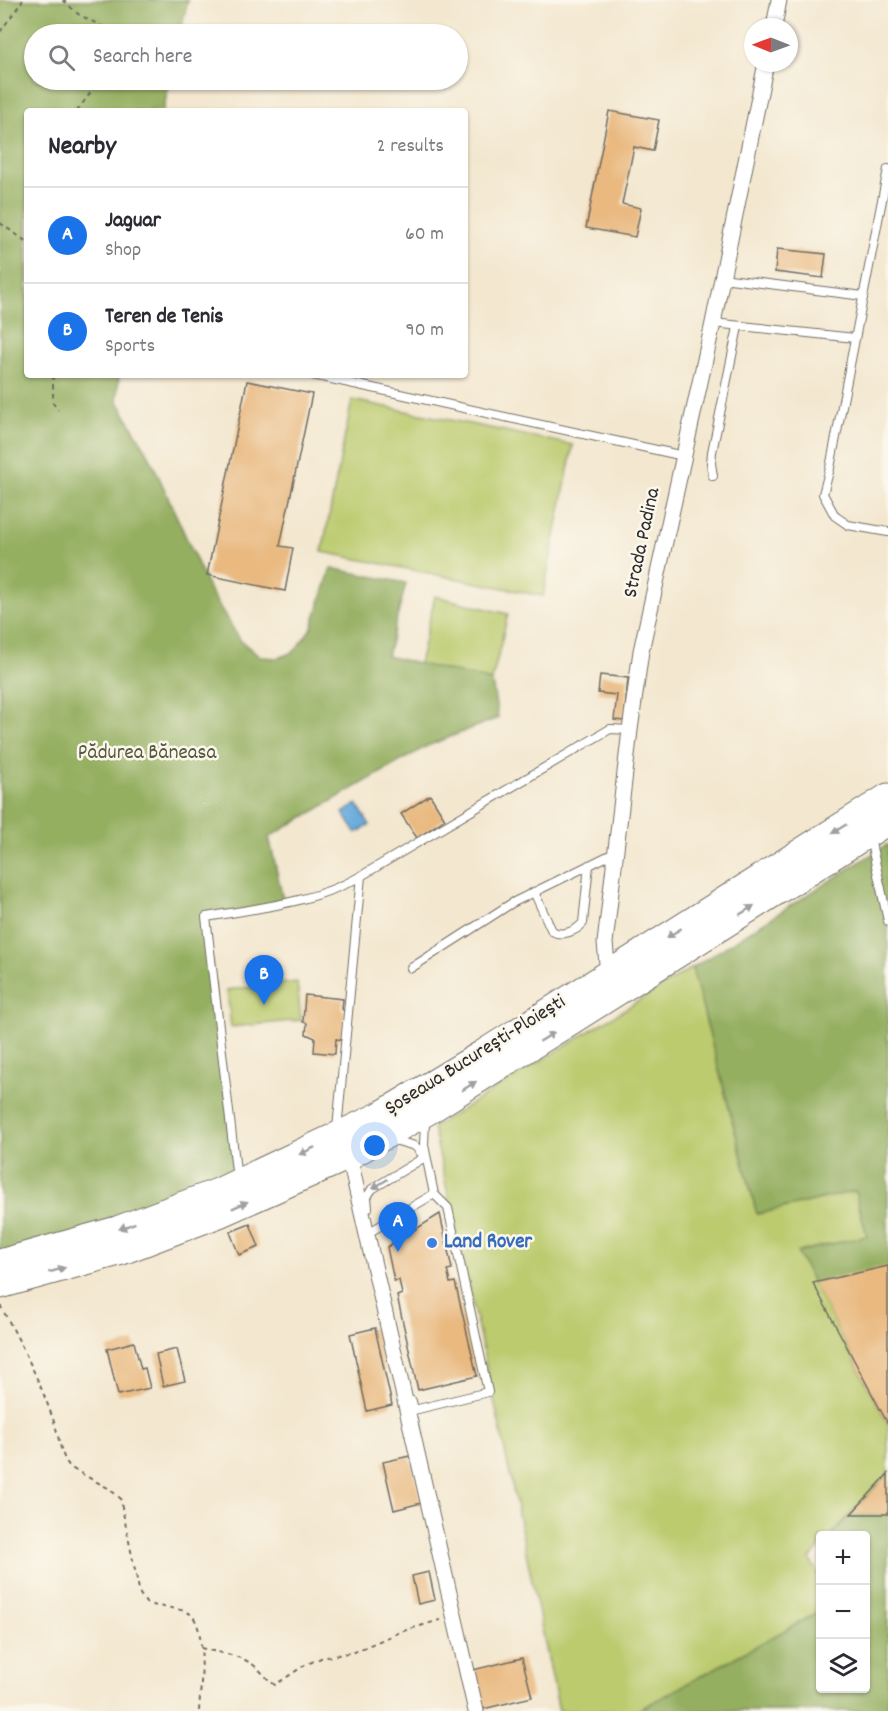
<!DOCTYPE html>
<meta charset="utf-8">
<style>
:root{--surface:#fff;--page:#f7f7f7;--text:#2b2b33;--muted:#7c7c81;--line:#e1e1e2;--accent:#1a73e8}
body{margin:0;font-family:Dekko,sans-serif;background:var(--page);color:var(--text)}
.controls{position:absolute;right:18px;bottom:18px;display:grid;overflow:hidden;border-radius:6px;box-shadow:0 2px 4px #0004}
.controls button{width:54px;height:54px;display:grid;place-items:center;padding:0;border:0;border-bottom:2px solid var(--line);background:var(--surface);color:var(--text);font:30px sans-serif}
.compass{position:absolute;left:744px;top:18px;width:54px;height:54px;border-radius:50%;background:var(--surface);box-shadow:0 2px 4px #0004;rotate:271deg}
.you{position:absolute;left:375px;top:1146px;width:21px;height:21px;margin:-15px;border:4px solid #fff;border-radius:50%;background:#1a73e8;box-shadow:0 0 0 9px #1a73e833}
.badge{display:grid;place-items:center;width:39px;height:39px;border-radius:50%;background:var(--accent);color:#fff;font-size:20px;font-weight:700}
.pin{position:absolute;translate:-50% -50px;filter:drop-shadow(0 2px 3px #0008)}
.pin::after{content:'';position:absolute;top:32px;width:21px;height:18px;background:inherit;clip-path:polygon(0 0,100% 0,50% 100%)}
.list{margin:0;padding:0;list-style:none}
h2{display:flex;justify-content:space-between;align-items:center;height:78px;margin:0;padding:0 24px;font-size:26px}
h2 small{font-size:20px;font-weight:400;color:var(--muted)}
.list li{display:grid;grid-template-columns:39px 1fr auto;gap:18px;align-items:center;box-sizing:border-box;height:96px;padding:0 24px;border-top:2px solid var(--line)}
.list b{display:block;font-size:22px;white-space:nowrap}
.list p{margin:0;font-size:20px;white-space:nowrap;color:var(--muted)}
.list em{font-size:20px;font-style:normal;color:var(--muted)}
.icon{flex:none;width:33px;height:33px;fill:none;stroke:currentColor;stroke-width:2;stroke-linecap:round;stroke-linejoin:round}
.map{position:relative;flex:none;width:888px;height:1711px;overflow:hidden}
.search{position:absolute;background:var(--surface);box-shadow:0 2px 4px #0004;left:24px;top:24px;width:444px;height:66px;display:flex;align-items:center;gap:15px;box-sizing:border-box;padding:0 21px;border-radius:33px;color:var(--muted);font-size:22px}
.panel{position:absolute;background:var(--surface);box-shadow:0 2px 4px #0004;left:24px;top:108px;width:444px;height:270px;border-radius:6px}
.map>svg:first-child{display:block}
.green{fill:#bbcb6e;stroke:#737b4c;stroke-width:1.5}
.forest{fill:#94af61;stroke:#606d46;stroke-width:1.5}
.water{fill:#69acdd;stroke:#4a6c84;stroke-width:1.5}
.building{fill:#e9b980}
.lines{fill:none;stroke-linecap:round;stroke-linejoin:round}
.lane-casing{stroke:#716d64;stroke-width:10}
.street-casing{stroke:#716d64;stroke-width:17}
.highway-casing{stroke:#716d64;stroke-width:29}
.path{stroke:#716d64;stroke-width:2;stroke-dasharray:4.5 4.5;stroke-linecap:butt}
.lane{stroke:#fff;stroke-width:8}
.street{stroke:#fff;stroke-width:15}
.highway{stroke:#fff;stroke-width:27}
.oneway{fill:#a0a0a0}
.shop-dot{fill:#3f7fe0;stroke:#fbf7ec;stroke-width:2}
.labels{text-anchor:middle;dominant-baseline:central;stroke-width:5;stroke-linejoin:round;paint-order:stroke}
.street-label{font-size:21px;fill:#2b2b2b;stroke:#fbf7ec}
.park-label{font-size:21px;fill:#565b3f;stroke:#fbf7ec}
.shop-label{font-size:21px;font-weight:bold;fill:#366cbe;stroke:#fbf7ec;text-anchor:start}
</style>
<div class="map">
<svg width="888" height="1711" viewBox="0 0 888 1711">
<rect width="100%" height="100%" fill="#fbf7ec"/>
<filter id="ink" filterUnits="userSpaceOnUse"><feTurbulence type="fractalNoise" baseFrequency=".0167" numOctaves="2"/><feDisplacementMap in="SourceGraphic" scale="12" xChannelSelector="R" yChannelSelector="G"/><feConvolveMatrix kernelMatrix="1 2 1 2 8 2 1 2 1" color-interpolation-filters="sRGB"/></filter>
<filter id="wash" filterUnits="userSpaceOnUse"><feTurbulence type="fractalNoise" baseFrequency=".008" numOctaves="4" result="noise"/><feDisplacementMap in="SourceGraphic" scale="24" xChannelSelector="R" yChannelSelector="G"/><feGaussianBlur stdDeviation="1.35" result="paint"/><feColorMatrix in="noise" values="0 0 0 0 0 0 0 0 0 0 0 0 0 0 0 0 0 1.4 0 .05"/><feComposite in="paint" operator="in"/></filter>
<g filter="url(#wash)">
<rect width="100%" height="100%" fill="#f3e7cf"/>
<g class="green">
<polygon points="352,400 573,445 543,596 322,552"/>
<polygon points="435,596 508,614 492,681 419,664"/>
<polygon points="692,968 757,1214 855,1191 867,1236 797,1252 888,1424 888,1474 831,1535 820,1536 820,1547 810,1559 820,1578 820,1611 637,1711 559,1711 501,1432 433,1127"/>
<polygon points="297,982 301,1020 231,1027 227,990"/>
</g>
<g class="forest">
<polygon points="0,0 188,0 180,34 34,34 34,80 170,80 163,111 27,111 27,375 119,375 117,400 150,457 211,593 240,640 260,657 279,658 295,651 312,627 331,568 406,583 387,656 492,681 498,718 427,746 269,837 284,904 206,917 237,1183 0,1263"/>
<polygon points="888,844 888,1424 797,1252 867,1236 855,1191 757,1214 692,968"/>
<polygon points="888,1474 888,1711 637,1711 820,1611 820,1688 866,1688 866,1536 831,1535"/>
</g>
<polygon class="water" points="357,804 370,825 356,833 343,813"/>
<g id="blocks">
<g class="building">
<polygon points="609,111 659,120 653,151 634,147 622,204 641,208 635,237 586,228"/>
<polygon points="777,249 826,254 823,278 775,272"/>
<polygon points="247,381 312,394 280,546 293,548 285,591 207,575"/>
<polygon points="600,675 628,678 624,721 614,720 617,695 598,693"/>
<polygon points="430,795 445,819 417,838 401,814"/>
<polygon points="305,995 343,999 342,1009 345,1012 342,1040 336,1039 335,1054 314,1052 315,1038 306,1034 307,1023 303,1022"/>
<polygon points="440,1214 452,1269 447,1270 450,1283 455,1282 477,1376 418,1390 397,1296 402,1294 399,1280 394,1281 387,1247"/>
<polygon points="250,1224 259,1247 239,1255 230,1232"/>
<polygon points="888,1266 888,1424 813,1283"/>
<polygon points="375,1328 392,1405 367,1411 350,1334"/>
<polygon points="134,1342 141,1369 145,1368 150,1388 118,1395 107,1349"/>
<polygon points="177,1349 185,1381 163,1386 156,1354"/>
<polygon points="410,1456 421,1503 394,1510 383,1462"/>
<polygon points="888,1474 888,1514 851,1514"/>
<polygon points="429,1572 435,1600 418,1604 412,1576"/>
<polygon points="522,1658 532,1697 483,1709 473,1670"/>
</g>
</g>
</g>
<g filter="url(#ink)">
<use href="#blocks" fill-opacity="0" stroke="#716d64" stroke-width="1.5"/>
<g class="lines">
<defs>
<g id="lane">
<polyline points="888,169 830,468 823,494 835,516 848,525 888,532"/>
<polyline points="722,278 863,296"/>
<polyline points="713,323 855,338"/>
<polyline points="313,375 684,456"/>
<polyline points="713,476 711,463 712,452 738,327"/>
<polyline points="870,838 888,921"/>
<path d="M534 892 552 931C562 937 576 931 583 923L589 865"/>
<polyline points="411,968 512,903 614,853"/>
<polyline points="337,1129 361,876 610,729 630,730"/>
<polyline points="394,1140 415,1146 424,1156"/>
<path d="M237 1179 206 917C258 908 314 903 361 876"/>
<polyline points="368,1208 367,1197 372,1189 425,1157"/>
<polyline points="373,1230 434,1194 424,1145 425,1121"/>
<polyline points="412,1401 414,1410 488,1392 448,1208 434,1194"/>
</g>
<g id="street">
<polyline points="774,27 779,0"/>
<polyline points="608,974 605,943 630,730 641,651 713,323 766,63"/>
<polyline points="349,1156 476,1711"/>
</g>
<g id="highway">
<polyline points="0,1263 117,1230 218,1192 379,1116 484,1053 888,797"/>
<polyline points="0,1285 122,1251 219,1214 349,1156 428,1111 888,821"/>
</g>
</defs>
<use href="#lane" class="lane-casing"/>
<use href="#street" class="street-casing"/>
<use href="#highway" class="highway-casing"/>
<g class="path">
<polyline points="63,0 78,14 103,27 103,34"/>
<polyline points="0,32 23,0"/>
<polyline points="77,111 100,80"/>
<polyline points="0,223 27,242"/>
<polyline points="53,375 53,403 58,410"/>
<path d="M0 1305C21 1343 41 1383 55 1425 60 1440 60 1456 71 1468L108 1488 120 1498 140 1594 146 1603C159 1608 175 1607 187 1612 209 1621 200 1691 199 1711"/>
<path d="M201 1648C218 1653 244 1655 257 1668 264 1674 268 1680 275 1685L305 1665 321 1658 354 1652 400 1632 440 1620"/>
</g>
<use href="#lane" class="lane"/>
<use href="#street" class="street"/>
<use href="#highway" class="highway"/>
</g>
<defs><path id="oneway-solid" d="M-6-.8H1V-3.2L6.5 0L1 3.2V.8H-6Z" transform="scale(1.5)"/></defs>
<g class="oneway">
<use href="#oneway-solid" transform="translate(839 829) rotate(148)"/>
<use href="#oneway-solid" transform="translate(747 910) rotate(-32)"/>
<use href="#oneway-solid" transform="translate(674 933) rotate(148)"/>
<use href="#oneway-solid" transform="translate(547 1037) rotate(-32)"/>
<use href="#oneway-solid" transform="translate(469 1086) rotate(-32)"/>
<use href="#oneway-solid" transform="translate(307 1151) rotate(155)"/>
<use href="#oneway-solid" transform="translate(380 1184) rotate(148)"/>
<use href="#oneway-solid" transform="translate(240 1205) rotate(-24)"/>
<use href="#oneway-solid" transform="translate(127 1226) rotate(159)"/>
<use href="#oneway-solid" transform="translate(57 1270) rotate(-16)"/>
</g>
</g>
<circle class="shop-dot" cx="432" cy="1243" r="6"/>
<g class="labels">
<g class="street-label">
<text transform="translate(643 543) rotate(-78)">Strada Padina</text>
<text transform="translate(476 1056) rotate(-32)">Șoseaua București-Ploiești</text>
</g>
<g class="park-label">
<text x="147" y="754">Pădurea Băneasa</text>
</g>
<g class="shop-label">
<text x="444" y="1243">Land Rover</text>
</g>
</g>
</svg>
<div class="controls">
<button>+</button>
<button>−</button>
<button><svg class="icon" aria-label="layers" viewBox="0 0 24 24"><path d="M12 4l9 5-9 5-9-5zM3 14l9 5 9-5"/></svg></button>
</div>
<svg class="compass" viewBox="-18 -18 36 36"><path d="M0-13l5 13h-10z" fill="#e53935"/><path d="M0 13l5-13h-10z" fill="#7c7c81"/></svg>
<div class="you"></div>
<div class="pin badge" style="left:398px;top:1252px">A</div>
<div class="pin badge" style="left:264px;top:1005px">B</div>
<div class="search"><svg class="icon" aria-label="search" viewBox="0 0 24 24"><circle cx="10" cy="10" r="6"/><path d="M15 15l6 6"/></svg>Search here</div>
<section class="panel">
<h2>Nearby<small>2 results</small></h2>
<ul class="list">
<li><span class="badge">A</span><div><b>Jaguar</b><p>Shop</p></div><em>60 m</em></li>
<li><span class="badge">B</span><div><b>Teren de Tenis</b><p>Sports</p></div><em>90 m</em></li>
</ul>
</section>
</div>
